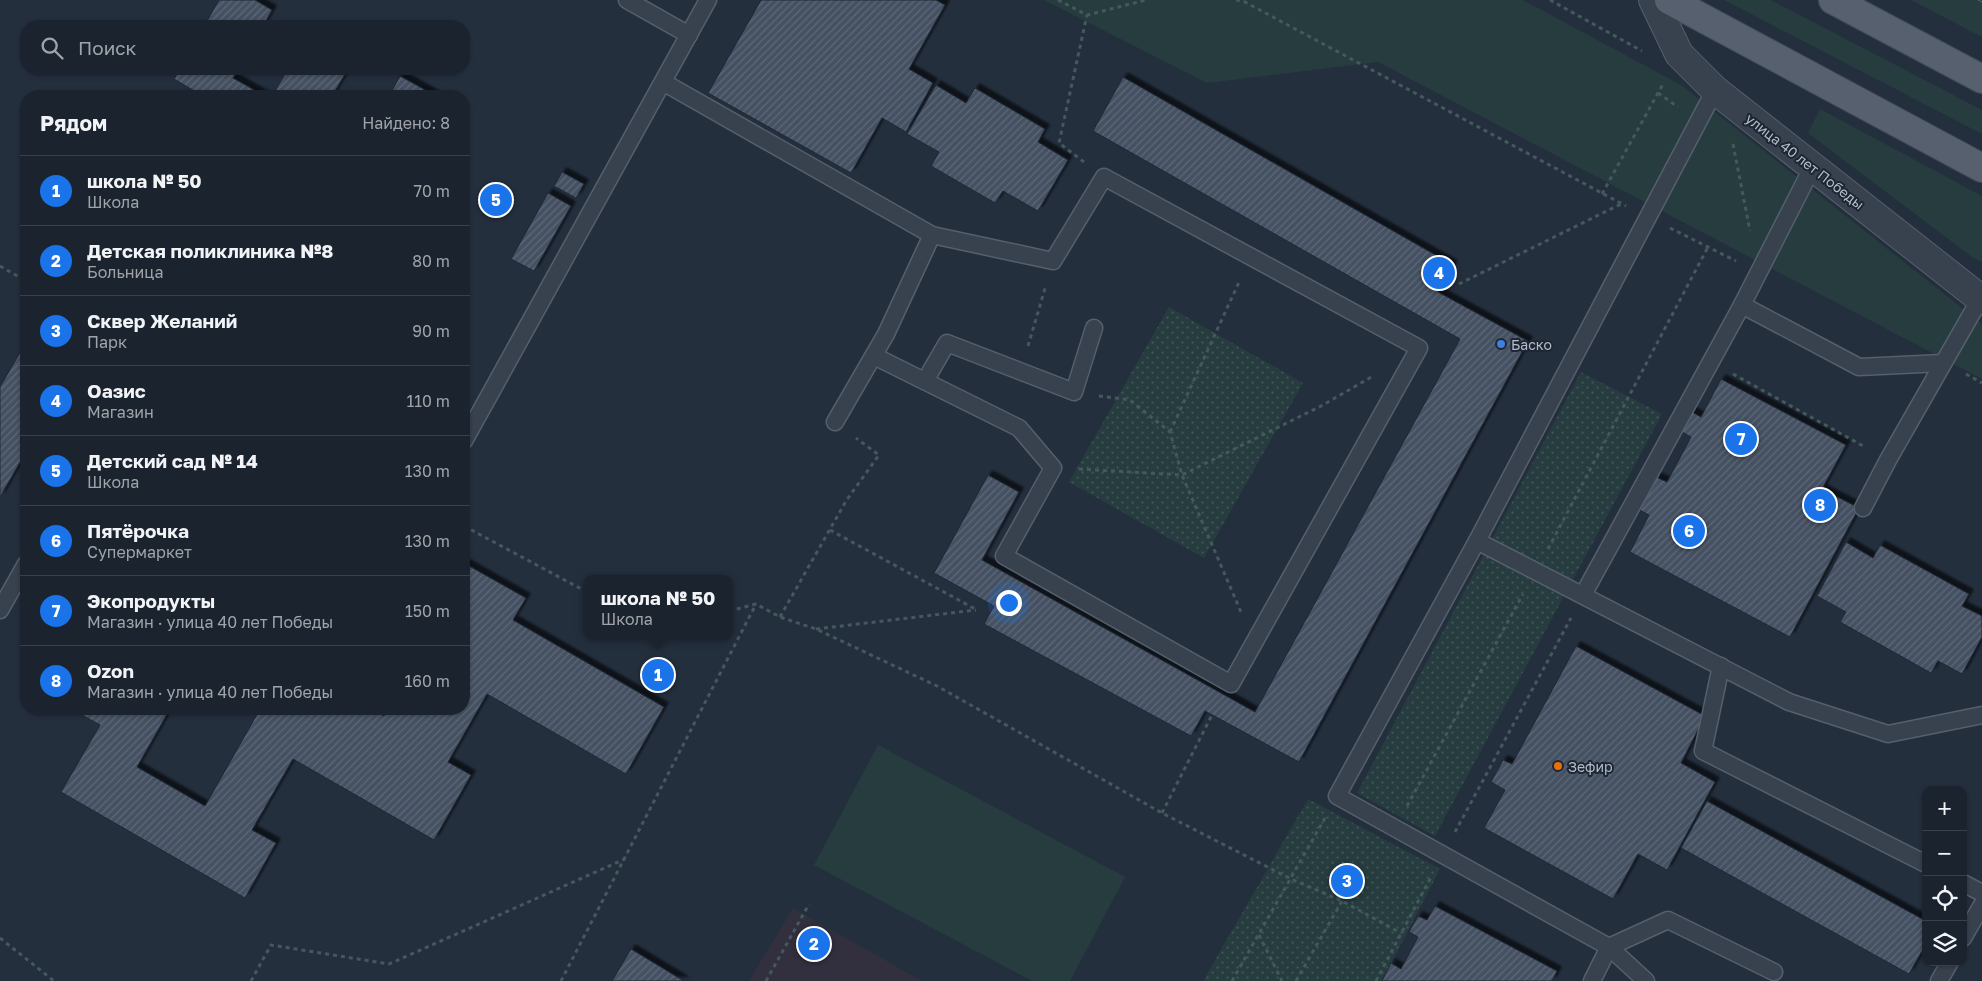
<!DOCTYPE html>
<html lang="ru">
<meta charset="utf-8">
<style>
:root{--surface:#1b232e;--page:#242b36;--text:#f1f3f6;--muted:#a0a4aa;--line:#39404a;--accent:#1a73e8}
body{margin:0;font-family:"Golos Text",sans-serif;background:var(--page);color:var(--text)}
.controls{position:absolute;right:15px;bottom:15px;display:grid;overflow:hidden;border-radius:10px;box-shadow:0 1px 4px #0004}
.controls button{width:45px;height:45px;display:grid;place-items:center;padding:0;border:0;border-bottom:1px solid var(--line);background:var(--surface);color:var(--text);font:25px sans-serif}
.you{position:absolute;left:1008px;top:602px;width:18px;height:18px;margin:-12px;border:4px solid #fff;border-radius:50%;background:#1a73e8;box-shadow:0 0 0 8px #1a73e833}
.badge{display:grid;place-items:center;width:32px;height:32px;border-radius:50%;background:var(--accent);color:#fff;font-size:16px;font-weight:700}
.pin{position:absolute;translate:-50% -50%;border:2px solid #fff;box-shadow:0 1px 5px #0006}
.popup{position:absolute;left:583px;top:575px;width:150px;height:65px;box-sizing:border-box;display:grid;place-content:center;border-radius:10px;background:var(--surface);filter:drop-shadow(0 1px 4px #0005);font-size:16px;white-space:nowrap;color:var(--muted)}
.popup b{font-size:19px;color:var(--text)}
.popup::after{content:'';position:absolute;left:50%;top:100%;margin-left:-10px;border:10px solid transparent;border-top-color:var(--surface)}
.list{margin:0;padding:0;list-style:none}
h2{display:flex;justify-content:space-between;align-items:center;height:65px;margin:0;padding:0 20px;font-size:21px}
h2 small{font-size:16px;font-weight:400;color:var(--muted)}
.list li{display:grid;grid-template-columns:32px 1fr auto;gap:15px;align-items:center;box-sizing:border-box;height:70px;padding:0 20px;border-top:1px solid var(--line)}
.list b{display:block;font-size:19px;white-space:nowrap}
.list p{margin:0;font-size:16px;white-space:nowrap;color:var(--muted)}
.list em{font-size:16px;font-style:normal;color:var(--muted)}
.icon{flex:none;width:28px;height:28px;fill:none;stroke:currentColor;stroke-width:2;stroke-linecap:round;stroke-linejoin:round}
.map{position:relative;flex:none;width:1982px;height:981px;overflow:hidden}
.search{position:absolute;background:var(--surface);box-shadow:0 1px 4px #0004;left:20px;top:20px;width:450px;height:55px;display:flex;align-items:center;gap:12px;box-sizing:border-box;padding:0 18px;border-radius:20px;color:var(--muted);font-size:19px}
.panel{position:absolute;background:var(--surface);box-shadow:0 1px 4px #0004;left:20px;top:90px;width:450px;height:625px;border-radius:20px}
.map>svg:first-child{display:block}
.medical{fill:#32303f}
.green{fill:#263c3f}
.park{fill:url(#park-dots)}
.building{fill:url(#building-hatch);stroke:#1f2835;filter:url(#shadow)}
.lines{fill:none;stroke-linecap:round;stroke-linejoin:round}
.lane-casing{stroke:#565f6c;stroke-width:19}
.street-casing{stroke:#565f6c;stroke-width:30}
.primary-casing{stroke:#414a57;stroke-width:30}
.path{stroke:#44595c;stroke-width:3;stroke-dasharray:4 4;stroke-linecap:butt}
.lane{stroke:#38414e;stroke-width:16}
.street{stroke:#38414e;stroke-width:28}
.primary{stroke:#56606e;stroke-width:28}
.tram{stroke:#5a6575;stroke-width:1}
.shop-dot{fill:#3f7fe0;stroke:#1d2633;stroke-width:2}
.food-dot{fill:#e8710a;stroke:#1d2633;stroke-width:2}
.labels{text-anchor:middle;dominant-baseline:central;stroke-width:4;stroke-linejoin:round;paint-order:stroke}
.street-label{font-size:14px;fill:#b4bcc9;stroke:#1d2633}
.poi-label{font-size:14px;fill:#b4bcc9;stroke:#1d2633;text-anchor:start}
</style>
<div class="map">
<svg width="1982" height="981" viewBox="0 0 1982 981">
<defs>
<pattern id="park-dots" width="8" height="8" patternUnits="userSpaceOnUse" patternTransform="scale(1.25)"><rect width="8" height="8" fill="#263c3f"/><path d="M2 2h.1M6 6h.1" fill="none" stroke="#435659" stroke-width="1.8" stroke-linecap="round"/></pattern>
<pattern id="building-hatch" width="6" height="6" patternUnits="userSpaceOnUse" patternTransform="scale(1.25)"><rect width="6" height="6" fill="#455162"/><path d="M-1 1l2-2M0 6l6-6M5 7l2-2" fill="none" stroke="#5d6877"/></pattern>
<filter id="shadow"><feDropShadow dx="4.5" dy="-4.5" stdDeviation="1" flood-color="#0009"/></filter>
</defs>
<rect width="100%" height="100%" fill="#242f3e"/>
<polygon class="medical" points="793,908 922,981 749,981"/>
<g class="green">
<polygon points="1044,0 1523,0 1681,85 1982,324 1982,379 1378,62 1207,83"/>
<polygon points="1724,0 1771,0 1982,110 1982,134"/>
<polygon points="1911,0 1982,0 1982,37"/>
<polygon points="1820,109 1982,196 1982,262 1972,257 1808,133"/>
<polygon points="878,745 1125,877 1070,981 1032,981 814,865"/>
</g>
<g class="park">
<polygon points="1169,307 1303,383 1204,558 1069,482"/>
<polygon points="1581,372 1662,414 1435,836 1357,793"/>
<polygon points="1308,799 1440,869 1382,981 1203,981"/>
</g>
<g class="building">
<polygon points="219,0 255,0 272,10 263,26 204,26"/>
<polygon points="761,0 936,0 945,5 909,69 933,83 906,132 882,118 851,173 708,93"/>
<polygon points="180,69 239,69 233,78 265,96 203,96 174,79"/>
<polygon points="288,69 348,69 332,96 272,96"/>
<polygon points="400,76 436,96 389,96"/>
<polygon points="1123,77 1453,265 1438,292 1528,341 1299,762 1205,711 1191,736 984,624 994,606 934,573 988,475 1019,492 982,560 1255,712 1460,339 1093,131"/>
<polygon points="936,85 966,103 975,88 1045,129 1038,142 1068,160 1038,211 1003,191 995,203 931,166 939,152 907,134"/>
<polygon points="562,172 584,184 576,198 554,186"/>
<polygon points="548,193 571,206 534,271 511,259"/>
<polygon points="26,342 26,452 0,497 0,387"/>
<polygon points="1721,379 1846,445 1822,489 1859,508 1790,637 1630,552 1649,515 1638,509 1656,477 1667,482 1691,437 1680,431 1690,411 1701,417"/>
<polygon points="1846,542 1873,558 1880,545 1969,594 1962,606 1982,616 1982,637 1962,674 1938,661 1931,673 1840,622 1846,612 1817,596"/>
<polygon points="464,563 526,598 513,620 664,707 626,774 487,694 448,762 471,775 434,840 293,759 252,830 276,843 245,898 61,792 100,725 71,709 170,709 137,767 205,806 260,709 372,709 384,716 388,709 464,709"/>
<polygon points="1576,646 1705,716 1681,763 1715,782 1667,870 1638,854 1613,899 1484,828 1505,790 1491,782 1503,760 1512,764"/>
<polygon points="1707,801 1926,921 1926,944 1909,974 1681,848"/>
<polygon points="1435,906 1557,971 1552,981 1382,981 1391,963 1401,969 1418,937 1409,932 1418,916 1427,920"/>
<polygon points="631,949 684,981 612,981"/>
</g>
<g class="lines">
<defs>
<g id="lane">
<polyline points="627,0 689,35"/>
<polyline points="663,82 932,235 1053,261 1104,177 1419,348 1231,684 1004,556 1053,468 1019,428 874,356"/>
<polyline points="1742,305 1859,367 1943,363"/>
<polyline points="925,381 947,343 1074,392 1094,328"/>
<polyline points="835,422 886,334 932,235"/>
<polyline points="464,441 708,0"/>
<polyline points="1863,508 1888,460 1980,299"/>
<polyline points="1477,541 1789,702 1888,734 1982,715"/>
<polyline points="1583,595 1742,305 1812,168"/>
<polyline points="0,610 26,564"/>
<polyline points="1721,666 1703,751 1926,864"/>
<polyline points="1963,883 1982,893"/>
<polyline points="1963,938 1982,905"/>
<polyline points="1592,981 1609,947 1668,920 1774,972"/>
<polyline points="1646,981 1609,947 1337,796 1477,541 1715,90"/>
<polyline points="1939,981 1950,962"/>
</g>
<polyline id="street" points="1653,0 1679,54 1715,90 1982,300"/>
<g id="primary">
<polyline points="1669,0 1982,168"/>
<polyline points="1833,0 1982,79"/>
</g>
</defs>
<use href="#lane" class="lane-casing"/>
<use href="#street" class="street-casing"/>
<use href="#primary" class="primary-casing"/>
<g class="path">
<polyline points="1058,0 1087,15 1146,0"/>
<polyline points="1236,0 1243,1 1626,206"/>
<polyline points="1550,0 1642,51"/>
<polyline points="1658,93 1678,107"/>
<polyline points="1733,144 1750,231"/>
<polyline points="1084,162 1059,143 1087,15"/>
<polyline points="1602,194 1663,84"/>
<polyline points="1670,228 1736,261"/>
<polyline points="0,266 26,281"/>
<polyline points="1459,284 1621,204"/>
<polyline points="1028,346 1046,285"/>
<polyline points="1733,374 1865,447"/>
<polyline points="1966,374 1982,383"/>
<polyline points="1099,396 1130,400 1170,432 1182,475 1241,612"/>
<polyline points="1170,432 1240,280"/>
<polyline points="1079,469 1182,475 1321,406 1373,376"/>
<polyline points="464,526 587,592"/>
<polyline points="830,530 977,610"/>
<polyline points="1548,549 1708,247"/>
<polyline points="729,611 756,604 780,617 816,629 937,686 1162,813 1291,879 1342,901 1401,933"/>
<polyline points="780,617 846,501 879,455 856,438"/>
<polyline points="816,629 976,610"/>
<polyline points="1407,806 1523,594"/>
<polyline points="1162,813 1212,715"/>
<polyline points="1455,832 1571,618"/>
<polyline points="1259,935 1282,981"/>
<polyline points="0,938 54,981"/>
<polyline points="251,981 271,945 389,964 625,859"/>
<polyline points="561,981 756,604"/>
<polyline points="766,981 809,904"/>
<polyline points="1232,981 1325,818"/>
<polyline points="1296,981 1342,901"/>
<polyline points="1376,981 1431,877"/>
</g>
<use href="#lane" class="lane"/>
<use href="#street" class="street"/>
<use href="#primary" class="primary"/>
<polyline class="tram" points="1978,0 1982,2"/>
</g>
<circle class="shop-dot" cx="1501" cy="344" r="5"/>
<circle class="food-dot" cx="1558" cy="766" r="5"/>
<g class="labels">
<g class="street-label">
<text transform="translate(1805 161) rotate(38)">улица 40 лет Победы</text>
</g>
<g class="poi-label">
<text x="1511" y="344">Баско</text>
<text x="1568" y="766">Зефир</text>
</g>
</g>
</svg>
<div class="controls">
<button>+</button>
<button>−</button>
<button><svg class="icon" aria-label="locate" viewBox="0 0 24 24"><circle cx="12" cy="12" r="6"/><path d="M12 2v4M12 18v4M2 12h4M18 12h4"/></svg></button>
<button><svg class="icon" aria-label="layers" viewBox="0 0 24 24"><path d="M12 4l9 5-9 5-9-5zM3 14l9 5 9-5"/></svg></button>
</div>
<div class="you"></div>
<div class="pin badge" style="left:658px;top:675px">1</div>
<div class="popup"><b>школа № 50</b>Школа</div>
<div class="pin badge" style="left:814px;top:944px">2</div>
<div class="pin badge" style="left:1347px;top:881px">3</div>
<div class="pin badge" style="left:1439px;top:273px">4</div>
<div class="pin badge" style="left:496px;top:200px">5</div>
<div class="pin badge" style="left:1689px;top:531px">6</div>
<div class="pin badge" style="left:1741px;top:439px">7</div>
<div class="pin badge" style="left:1820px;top:505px">8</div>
<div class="search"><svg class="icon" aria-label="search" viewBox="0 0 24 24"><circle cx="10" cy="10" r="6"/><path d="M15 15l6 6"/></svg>Поиск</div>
<section class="panel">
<h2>Рядом<small>Найдено: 8</small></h2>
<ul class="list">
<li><span class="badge">1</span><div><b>школа № 50</b><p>Школа</p></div><em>70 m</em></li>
<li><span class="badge">2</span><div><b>Детская поликлиника №8</b><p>Больница</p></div><em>80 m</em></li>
<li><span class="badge">3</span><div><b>Сквер Желаний</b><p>Парк</p></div><em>90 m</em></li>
<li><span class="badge">4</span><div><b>Оазис</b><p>Магазин</p></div><em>110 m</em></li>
<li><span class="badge">5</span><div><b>Детский сад № 14</b><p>Школа</p></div><em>130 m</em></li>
<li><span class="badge">6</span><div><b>Пятёрочка</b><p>Супермаркет</p></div><em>130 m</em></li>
<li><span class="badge">7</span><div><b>Экопродукты</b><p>Магазин · улица 40 лет Победы</p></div><em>150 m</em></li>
<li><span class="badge">8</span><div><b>Ozon</b><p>Магазин · улица 40 лет Победы</p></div><em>160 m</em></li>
</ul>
</section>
</div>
